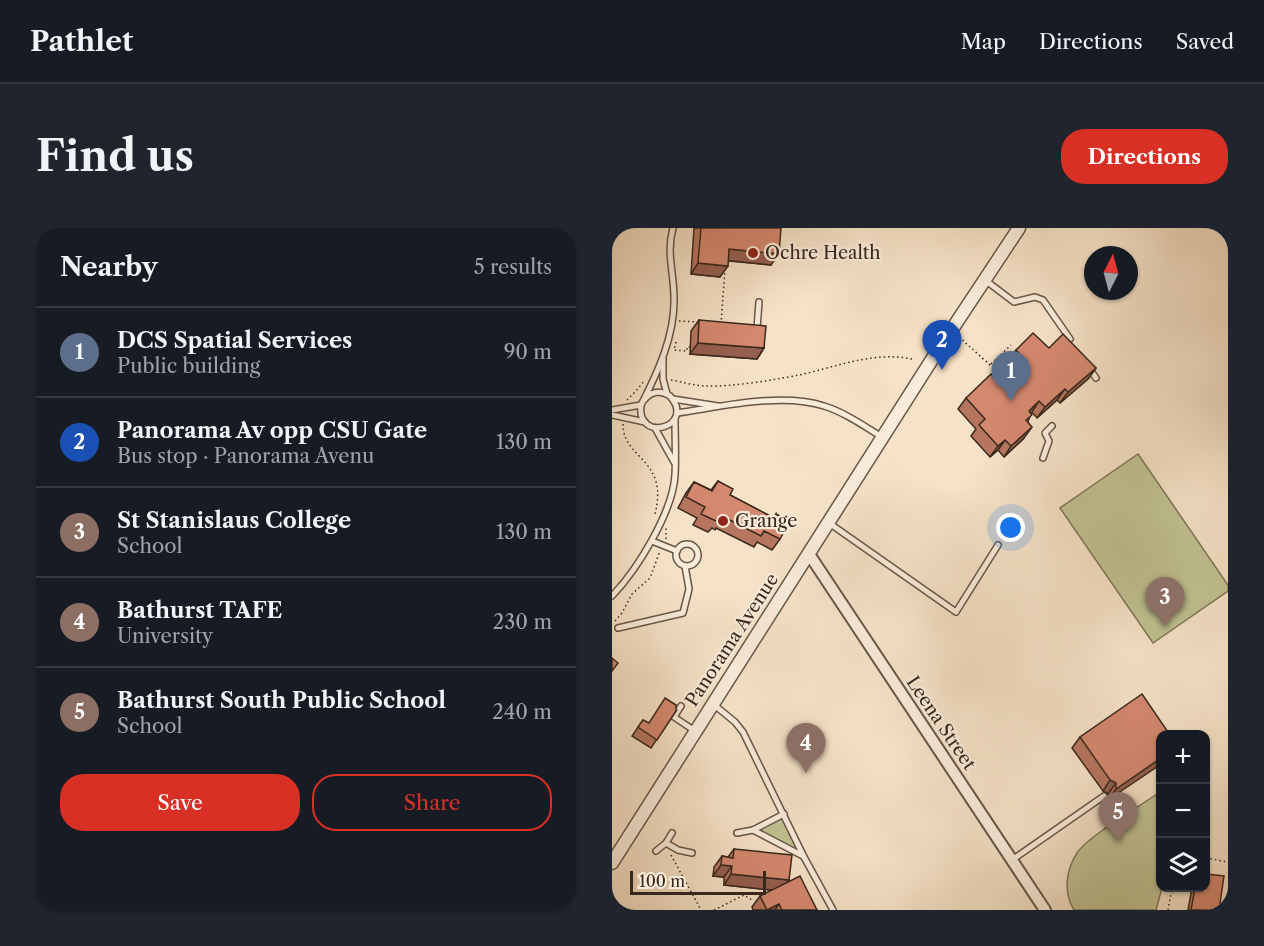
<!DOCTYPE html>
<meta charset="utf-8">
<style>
:root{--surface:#171b24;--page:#20242c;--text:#f1f3f6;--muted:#9ea1a6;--line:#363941;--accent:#d93025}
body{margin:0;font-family:"Libre Caslon Text",serif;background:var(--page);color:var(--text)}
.controls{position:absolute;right:18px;bottom:18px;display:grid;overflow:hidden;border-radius:12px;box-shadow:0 2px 4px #0004}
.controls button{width:54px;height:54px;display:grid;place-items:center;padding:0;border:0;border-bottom:2px solid var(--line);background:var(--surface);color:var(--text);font:30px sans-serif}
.compass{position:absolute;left:472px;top:18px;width:54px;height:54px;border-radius:50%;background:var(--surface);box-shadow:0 2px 4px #0004;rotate:6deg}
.scale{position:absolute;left:18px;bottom:15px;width:136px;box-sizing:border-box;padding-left:6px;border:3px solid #39281c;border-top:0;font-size:16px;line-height:21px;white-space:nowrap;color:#39281c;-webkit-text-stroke:4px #f9ecdb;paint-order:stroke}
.you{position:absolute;left:399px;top:300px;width:21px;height:21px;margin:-15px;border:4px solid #fff;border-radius:50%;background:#1a73e8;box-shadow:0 0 0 9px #1a73e833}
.badge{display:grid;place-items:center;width:39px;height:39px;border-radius:50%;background:var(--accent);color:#fff;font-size:20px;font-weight:700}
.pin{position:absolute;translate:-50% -50px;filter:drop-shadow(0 2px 3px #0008)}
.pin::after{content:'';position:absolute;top:32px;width:21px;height:18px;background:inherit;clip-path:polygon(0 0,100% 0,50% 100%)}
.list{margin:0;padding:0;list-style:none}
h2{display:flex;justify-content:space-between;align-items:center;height:78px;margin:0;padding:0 24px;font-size:26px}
h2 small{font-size:20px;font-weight:400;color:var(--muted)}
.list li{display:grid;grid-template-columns:39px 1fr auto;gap:18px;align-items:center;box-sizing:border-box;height:90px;padding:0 24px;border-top:2px solid var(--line)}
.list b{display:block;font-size:22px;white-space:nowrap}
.list p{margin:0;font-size:20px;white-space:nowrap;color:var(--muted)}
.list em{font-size:20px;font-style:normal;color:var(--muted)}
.actions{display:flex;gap:12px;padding:18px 24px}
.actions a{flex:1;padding:14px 0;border:2px solid var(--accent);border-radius:24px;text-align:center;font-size:21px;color:var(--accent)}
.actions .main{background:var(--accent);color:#fff}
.icon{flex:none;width:33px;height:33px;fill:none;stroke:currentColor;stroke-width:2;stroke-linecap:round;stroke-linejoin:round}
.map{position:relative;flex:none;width:616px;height:682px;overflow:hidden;border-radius:24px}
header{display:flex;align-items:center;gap:36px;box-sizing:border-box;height:84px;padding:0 30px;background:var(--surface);border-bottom:2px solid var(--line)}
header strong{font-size:28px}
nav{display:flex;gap:33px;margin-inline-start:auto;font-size:21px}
.intro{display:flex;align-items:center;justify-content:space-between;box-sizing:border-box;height:144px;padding:0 36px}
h1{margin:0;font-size:42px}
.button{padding:15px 27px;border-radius:24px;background:var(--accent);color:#fff;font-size:21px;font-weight:700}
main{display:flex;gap:36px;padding:0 36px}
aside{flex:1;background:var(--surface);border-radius:24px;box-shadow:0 2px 4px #0004}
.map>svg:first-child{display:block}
.green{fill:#c1c292;stroke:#7d7557;stroke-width:1.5}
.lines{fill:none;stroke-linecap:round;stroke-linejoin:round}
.service-casing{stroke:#685647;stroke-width:8}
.minor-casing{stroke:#685647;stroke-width:14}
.tertiary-casing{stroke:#685647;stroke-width:15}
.path{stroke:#39281c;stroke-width:1.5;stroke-dasharray:1.5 3;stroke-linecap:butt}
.service{stroke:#f9ecdb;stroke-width:5}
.minor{stroke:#f9ecdb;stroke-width:10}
.tertiary{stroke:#f9ecdb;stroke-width:12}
.wall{fill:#b6755f;stroke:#39281c;stroke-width:1.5}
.shaded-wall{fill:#945f4e;stroke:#39281c;stroke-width:1.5}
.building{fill:#d4886f;stroke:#39281c;stroke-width:1.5}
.poi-dot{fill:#8f2418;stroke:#f9ecdb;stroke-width:2}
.labels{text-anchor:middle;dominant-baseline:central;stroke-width:4.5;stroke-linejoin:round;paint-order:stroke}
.poi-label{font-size:18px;fill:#39281c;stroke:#f9ecdb;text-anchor:start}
.street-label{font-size:18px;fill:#39281c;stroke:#f9ecdb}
</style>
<header>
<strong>Pathlet</strong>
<nav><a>Map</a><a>Directions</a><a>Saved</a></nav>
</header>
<div class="intro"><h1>Find us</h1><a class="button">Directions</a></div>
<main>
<aside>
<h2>Nearby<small>5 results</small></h2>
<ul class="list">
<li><span class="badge" style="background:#5c6f8a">1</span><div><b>DCS Spatial Services</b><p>Public building</p></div><em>90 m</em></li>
<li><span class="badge" style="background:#1a4fb4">2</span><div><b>Panorama Av opp CSU Gate</b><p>Bus stop · Panorama Avenu</p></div><em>130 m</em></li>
<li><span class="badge" style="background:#8d6e63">3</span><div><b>St Stanislaus College</b><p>School</p></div><em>130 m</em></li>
<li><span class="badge" style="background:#8d6e63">4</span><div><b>Bathurst TAFE</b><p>University</p></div><em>230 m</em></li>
<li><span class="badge" style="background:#8d6e63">5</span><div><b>Bathurst South Public School</b><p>School</p></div><em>240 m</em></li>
</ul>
<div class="actions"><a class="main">Save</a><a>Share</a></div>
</aside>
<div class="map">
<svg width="616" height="682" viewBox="0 0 616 682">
<rect width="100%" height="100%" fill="#f6e2c7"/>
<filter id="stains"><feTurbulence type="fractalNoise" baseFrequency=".00333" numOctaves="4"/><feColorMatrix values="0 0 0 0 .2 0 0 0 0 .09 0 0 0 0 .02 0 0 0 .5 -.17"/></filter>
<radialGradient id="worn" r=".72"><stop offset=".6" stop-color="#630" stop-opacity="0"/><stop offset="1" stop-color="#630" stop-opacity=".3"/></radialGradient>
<g class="green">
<polygon points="526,226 616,357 616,363 541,415 448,280"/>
<path d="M548 564 550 660 544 682H462C451 664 454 642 465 625 476 608 530 577 548 564Z"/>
<polygon points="172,586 192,629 141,602"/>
</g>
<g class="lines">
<defs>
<g id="service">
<polyline points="373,52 402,74 423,69 431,72 458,111"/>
<polyline points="145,100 147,74"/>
<polyline points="51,131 51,151 55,166"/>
<polyline points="477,140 484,150"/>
<polyline points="61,171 106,178"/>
<path d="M32 172C40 163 48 162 58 168 85 199 24 216 29 177 46 144 63 107 62 70 62 45 54 25 61 0"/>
<polyline points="0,182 29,177"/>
<path d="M65 185C108 179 170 164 212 178 232 184 252 198 270 209"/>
<polyline points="0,187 33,194"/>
<polyline points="43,200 62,234"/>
<polyline points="431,230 437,213 433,205 440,198"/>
<polyline points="217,295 344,384 386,317"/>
<polyline points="40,313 65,323"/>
<circle cx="75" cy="327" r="11"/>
<path d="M0 368C25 342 61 284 63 247 64 229 63 210 63 191"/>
<polyline points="6,400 71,385 77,361 73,338"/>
<polyline points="101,476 123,494 131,504 192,629 221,682"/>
<polyline points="69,478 62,489 83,503"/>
<polyline points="141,602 191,628"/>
<polyline points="125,605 141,602 172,586"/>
<polyline points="54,615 66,622 80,625"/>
<polyline points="44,623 54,615 60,605"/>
<polyline points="400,632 492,568"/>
</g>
<polyline id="minor" points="197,326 433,682"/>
<polyline id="tertiary" points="0,635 319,133 407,0"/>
</defs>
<use href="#service" class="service-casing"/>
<use href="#minor" class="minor-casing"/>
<use href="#tertiary" class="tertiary-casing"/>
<g class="path">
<polyline points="67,93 86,94"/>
<polyline points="109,96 113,41"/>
<polyline points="347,109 388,146"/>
<polyline points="64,114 62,122 75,123 75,119 78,119"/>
<polyline points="379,136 399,117"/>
<path d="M59 152C71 154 83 158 95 158 119 159 162 152 187 147 224 139 262 123 300 131"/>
<polyline points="15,172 24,163 32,153"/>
<path d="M11 196C11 232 57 230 43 286L45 287"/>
<polyline points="54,311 54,300"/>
<polyline points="3,393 10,385 20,366 38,350 48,323"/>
<polyline points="59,627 89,682"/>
<polyline points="594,630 616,634"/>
<polyline points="102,682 132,667 140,672"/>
<polyline points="556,682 560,660"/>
</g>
<use href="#service" class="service"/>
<use href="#minor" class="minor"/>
<use href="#tertiary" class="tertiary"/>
</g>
<g class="wall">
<polygon points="82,0 169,0 159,37 117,33 108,49 79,46"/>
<polygon points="87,92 152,120 145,131 78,126 79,103"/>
<polygon points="437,120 484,140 476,151 448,175 445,172 425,190 420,184 419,185 416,194 412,210 392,229 386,222 378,229 359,208 364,201 346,181 354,170 384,151 399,137 396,133 404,122"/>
<polygon points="106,253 118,267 162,290 164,286 168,311 160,322 145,314 142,319 104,300 103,302 100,300 96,304 81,297 85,290 66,280 74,265 82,254 99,262"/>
<polygon points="64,483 39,520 20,508 31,492 36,495"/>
<polygon points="558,507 496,572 496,566 491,563 460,520 468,509"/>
<polygon points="122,621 177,652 175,654 205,682 141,682 140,679 148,668 160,662 112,657 112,649 101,648 102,639 110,628 116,629"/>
<polygon points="580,660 594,660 607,682 576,682"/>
</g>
<g class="shaded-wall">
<polygon points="117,21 167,26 159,37 110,32"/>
<polygon points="86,35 116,38 108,49 79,46"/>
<polygon points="86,115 152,120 145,131 78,126"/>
<polygon points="484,140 476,151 448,175 456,164"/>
<polygon points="453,161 445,172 425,190 433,179"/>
<polygon points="427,173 420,184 409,194 417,183"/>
<polygon points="420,199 412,210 392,229 399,218"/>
<polygon points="393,212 386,222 378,229 386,218"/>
<polygon points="549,530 549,536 496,572 504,561"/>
<polygon points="498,552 504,555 496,566 491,563"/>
<polygon points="109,637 120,638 112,649 101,648"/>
<polygon points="119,646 177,652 169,663 112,657"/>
<polygon points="167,676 163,682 155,682"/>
</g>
<g class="building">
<polygon points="89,0 169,0 167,26 117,21 116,38 86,35"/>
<polygon points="87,92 154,98 152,120 86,115"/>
<polygon points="421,105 437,120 451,106 484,140 456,164 453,161 433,179 427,173 417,183 420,187 414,192 420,199 399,218 393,212 386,218 367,197 373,191 354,170 379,146 384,151 409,128 404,122"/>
<polygon points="106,253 121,261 118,267 162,290 164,286 178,293 168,311 152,303 149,308 112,289 111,291 107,289 104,293 89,286 93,279 74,269 82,254 100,263"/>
<polygon points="0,430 6,435 0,443"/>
<polygon points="530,466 558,507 549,507 549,530 504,561 504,555 498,552 468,509"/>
<polygon points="53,470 64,477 64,483 45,512 26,499 31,492 37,495"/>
<polygon points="122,621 180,627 177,652 119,646 120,638 109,637 110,628 121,630"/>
<polygon points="594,646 612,648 607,682 579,682 583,660 594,660"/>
<polygon points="188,648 205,682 170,682 167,676 155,682 148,668"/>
</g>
<g class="poi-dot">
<circle cx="141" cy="25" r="6"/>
<circle cx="111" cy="293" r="6"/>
</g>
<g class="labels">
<g class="poi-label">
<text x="153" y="25">Ochre Health</text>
<text x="123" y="293">Grange</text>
</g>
<g class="street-label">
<text transform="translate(120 412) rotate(-57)">Panorama Avenue</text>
<text transform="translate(329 495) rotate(56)">Leena Street</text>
</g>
</g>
<rect width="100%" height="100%" filter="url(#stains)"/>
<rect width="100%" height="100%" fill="url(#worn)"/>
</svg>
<div class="controls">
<button>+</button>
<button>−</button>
<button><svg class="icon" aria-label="layers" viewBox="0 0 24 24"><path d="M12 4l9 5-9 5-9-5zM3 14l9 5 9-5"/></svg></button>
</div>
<svg class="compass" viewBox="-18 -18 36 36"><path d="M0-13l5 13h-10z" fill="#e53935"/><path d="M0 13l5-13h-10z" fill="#9ea1a6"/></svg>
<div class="scale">100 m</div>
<div class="you"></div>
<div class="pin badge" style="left:399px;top:173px;background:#5c6f8a">1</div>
<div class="pin badge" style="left:330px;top:142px;background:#1a4fb4">2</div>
<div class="pin badge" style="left:553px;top:399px;background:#8d6e63">3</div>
<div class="pin badge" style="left:194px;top:545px;background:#8d6e63">4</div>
<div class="pin badge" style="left:506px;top:614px;background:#8d6e63">5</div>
</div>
</main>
